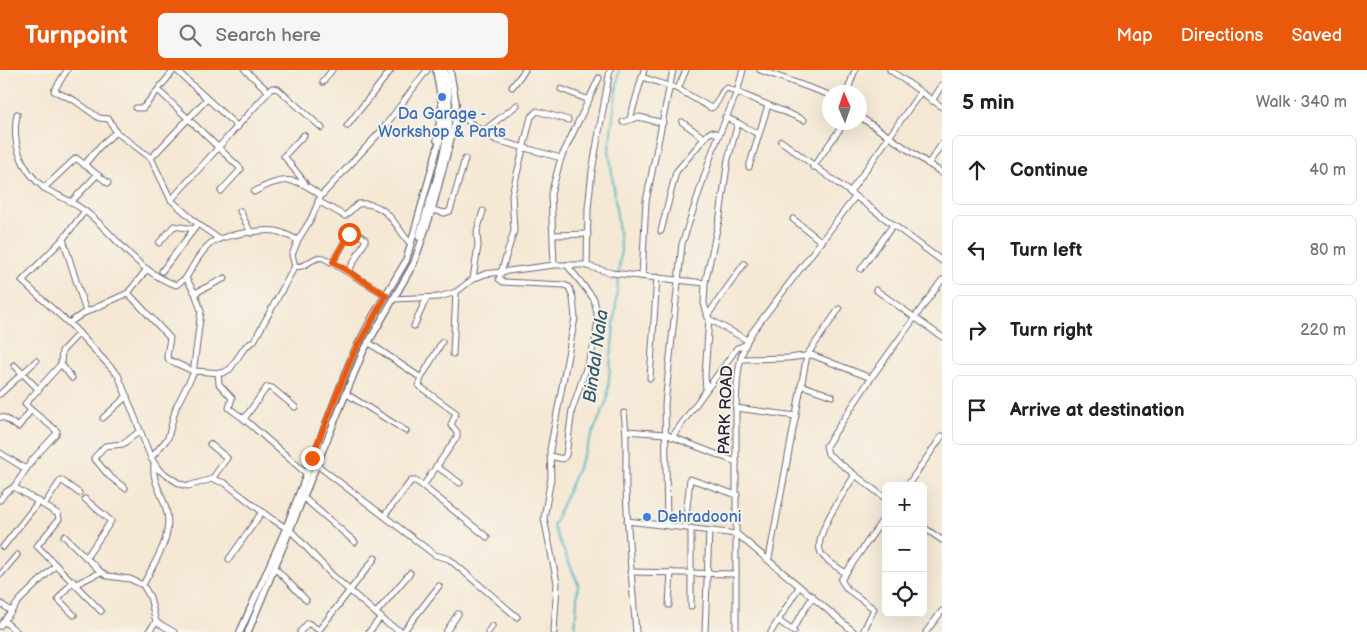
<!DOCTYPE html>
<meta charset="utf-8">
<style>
:root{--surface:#fff;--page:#f6f6f6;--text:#202124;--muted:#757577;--line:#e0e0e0;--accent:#ea580c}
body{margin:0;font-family:"Balsamiq Sans",sans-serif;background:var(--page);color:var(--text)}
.controls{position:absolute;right:15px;bottom:15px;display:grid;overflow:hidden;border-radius:8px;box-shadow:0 5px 20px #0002}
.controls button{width:45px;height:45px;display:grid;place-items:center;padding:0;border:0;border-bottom:1px solid var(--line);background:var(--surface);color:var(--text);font:25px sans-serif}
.compass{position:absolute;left:822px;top:15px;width:45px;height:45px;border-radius:50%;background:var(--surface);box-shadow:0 5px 20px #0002;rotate:358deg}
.stop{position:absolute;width:15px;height:15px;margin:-11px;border:4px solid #ea580c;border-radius:50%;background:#fff}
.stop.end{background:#ea580c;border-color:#fff;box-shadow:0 1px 5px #0008}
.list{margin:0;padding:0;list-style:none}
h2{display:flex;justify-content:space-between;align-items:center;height:65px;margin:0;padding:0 20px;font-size:21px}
h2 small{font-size:16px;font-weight:400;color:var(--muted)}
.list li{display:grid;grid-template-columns:32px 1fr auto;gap:15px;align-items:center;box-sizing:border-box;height:70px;margin:0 10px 10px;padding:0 10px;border:1px solid var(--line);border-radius:8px}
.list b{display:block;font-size:19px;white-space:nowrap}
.list em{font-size:16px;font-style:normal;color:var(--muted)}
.icon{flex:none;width:28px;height:28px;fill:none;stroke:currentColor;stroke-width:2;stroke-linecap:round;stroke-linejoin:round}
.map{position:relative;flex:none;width:942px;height:562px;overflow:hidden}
header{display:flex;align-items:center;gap:30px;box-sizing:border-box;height:70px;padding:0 25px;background:var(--accent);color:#fff}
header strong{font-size:24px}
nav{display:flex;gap:28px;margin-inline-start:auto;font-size:18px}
.search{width:350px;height:45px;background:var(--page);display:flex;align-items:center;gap:12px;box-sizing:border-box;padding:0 18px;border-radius:8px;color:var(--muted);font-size:19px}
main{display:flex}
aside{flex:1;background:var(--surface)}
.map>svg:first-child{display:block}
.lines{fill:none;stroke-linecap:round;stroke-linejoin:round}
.stream{stroke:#4ab7c4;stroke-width:2}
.minor-casing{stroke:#6c6771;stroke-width:7}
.tertiary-casing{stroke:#6c6771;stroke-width:8}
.minor{stroke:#fff;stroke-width:5}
.tertiary{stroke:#fff;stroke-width:5.5}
.route{stroke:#ea580c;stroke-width:6}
.shop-dot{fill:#3f7fe0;stroke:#f7f3e8;stroke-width:2}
.labels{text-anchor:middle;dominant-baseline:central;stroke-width:4;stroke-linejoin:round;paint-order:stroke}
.shop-label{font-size:16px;fill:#366cbe;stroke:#f7f3e8}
.street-label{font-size:16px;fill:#22223b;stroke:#f7f3e8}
.water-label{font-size:18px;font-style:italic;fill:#30566b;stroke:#f7f3e8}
</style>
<header>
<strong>Turnpoint</strong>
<div class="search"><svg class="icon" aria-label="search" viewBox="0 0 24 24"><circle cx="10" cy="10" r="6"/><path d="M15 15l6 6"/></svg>Search here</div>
<nav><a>Map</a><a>Directions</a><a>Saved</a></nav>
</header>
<main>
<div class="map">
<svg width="942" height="562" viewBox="0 0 942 562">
<rect width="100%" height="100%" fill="#f7f3e8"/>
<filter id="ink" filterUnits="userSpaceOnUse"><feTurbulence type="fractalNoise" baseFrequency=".02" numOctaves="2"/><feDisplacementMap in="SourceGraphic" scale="10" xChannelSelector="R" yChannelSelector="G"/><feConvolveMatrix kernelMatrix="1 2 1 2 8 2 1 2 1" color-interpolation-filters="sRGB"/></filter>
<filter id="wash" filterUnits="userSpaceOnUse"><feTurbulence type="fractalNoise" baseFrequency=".0096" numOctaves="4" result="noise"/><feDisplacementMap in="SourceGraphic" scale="20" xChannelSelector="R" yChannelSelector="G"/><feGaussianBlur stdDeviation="1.12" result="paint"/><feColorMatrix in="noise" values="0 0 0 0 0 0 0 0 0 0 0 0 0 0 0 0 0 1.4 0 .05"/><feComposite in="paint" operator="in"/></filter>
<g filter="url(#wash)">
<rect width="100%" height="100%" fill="#f5e8d4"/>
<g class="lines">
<polyline class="stream" points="575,562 578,513 553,456 607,330 621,179 609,79 619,0"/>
</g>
</g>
<g filter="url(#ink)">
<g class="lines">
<defs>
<g id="minor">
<polyline points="67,0 54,21 74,30 99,48 109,49 116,62"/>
<polyline points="176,0 238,57"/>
<polyline points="245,0 268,21"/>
<polyline points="760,0 827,24"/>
<polyline points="890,0 942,37"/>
<path d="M642 7 678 19 711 38C720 34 719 21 727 18L804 50"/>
<polyline points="323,12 332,0"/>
<polyline points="512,17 525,0"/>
<polyline points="561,19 589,30"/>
<polyline points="678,19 686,0"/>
<polyline points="158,20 241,99 221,121"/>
<polyline points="847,22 855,0"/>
<polyline points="932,31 942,15"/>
<polyline points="136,38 143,38 174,0"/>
<polyline points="456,43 496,70 561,88"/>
<path d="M17 44C11 73 21 99 44 118"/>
<polyline points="859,46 942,103"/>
<polyline points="725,47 738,53 728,89 720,146 705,213 704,234 709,249 747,270"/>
<polyline points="630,49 644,0"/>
<polyline points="623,52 639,47 663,53"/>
<polyline points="682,52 704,68"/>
<polyline points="738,53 758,64"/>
<polyline points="347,56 391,0"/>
<polyline points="482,62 517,35"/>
<polyline points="304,65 284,86 305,113"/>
<polyline points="781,71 942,191"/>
<polyline points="151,88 207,29"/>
<polyline points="928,94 942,74"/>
<polyline points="84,95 101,75 116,62 151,88 171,130 198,154 219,169"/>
<polyline points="749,97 768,35"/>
<polyline points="813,97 845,52"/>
<path d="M108 113 76 88 44 118C60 127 75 132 90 145 119 169 138 202 176 215L186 208"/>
<path d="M254 122C281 106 297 106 321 126"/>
<polyline points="850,122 920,23"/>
<polyline points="171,130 272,18 278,19 322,58"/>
<polyline points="72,131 97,105"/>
<path d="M318 131 345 146 358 134C386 131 394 154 409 172"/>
<polyline points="432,140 445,143 450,141 465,89"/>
<polyline points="85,141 63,169 22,211 74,258 118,305 151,388 159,400 180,414 188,416 212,409 225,413 269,447 291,461 333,506 387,553 402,562"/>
<polyline points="240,141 251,163"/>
<polyline points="793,149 822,172"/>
<polyline points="661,161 676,102 708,64 711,62 719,64"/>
<polyline points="554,165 588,164"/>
<polyline points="63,169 86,242"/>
<path d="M298 170 292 185 295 196C307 199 312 185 324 188L386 225"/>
<polyline points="159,173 174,156 194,159"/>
<polyline points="333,192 349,164 355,162 365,169 365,172 348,202"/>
<polyline points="554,195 551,124 561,88 599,8"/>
<polyline points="587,196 588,138 592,101 610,0"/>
<polyline points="861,199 893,155"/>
<polyline points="162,201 198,154"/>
<polyline points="642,206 646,131 673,0"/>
<polyline points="473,209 478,176 477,161 483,141"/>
<polyline points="876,220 942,267"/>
<polyline points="128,223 170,268 167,286 169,290 193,301 223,303 230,299 245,277 254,271 295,196"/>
<polyline points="195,223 225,208"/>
<polyline points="392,229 439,227 456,222 473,209 485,204 554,195 584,195 612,203 705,213"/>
<polyline points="707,246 744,194"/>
<polyline points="69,253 82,244 128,223 147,199"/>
<polyline points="414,256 426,229"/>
<polyline points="368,272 421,308 419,316 456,343 451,355 457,362 457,367 423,416 416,411 411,411 384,446"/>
<polyline points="453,284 456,222"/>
<polyline points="741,289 788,288 812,285 871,308"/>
<polyline points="61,294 72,308"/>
<polyline points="14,295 39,320"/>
<polyline points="218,303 219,314 232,328 229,338 244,349"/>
<polyline points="421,308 442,272"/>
<polyline points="650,308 657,207"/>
<polyline points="801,315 832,326"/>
<polyline points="706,320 705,305 709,249"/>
<polyline points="345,323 406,361"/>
<polyline points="0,324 36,291"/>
<polyline points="295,337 272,318 267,317 244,349 306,403"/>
<polyline points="736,338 796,346"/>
<polyline points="31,340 25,334 61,294 62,281 79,263"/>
<path d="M624 343C628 369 625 394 626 420 628 468 632 515 636 562"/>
<polyline points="0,347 5,348 18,357 31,340 57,361 56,364 33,389 14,417"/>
<polyline points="103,348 127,326"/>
<polyline points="627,361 665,364 736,392"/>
<polyline points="672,367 737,278 745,275"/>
<polyline points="210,374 227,388 212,409"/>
<polyline points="0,383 26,399"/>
<polyline points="550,386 563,389 566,385 572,340 595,272 598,249 594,229 567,195"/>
<path d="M151 388 168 368 176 337 193 304 201 241 195 223 186 208C193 196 200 182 211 173 222 165 263 159 276 161 284 163 291 167 298 170L311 149 321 126 382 60 427 0"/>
<polyline points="317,395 435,485 449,489 517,547"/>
<polyline points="436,396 460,413"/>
<polyline points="423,416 487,467"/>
<polyline points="907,416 942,366"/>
<polyline points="125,418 109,406 94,388 105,376 123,374 140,361"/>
<polyline points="304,428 355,472"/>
<polyline points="85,429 111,451 86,488"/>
<polyline points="886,429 828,384 826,376 871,308 942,210"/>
<polyline points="0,430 6,422 14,417 58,444 59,449 37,476 101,541"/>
<polyline points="44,435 61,410 79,423"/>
<polyline points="627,451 737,464 854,562"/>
<polyline points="667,454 665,334 682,174 714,77 737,22 743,0"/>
<polyline points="685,456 690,409 737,425"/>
<polyline points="923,457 942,470"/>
<polyline points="64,466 101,502"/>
<polyline points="3,477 39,431"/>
<polyline points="769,488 807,285 839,239"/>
<polyline points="229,489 262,442"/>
<polyline points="275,498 306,530"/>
<polyline points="630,502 736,504"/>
<path d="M845 503C838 497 825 491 821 483 812 466 845 422 854 406"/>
<polyline points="1,504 17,485"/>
<polyline points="73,511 58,529 74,545"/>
<polyline points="76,514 101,502 107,506 130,509 143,515 150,527 156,552 174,562"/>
<path d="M143 515C155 491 174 466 166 439 162 423 152 412 154 395"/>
<polyline points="0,533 11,541"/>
<polyline points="669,535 671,502"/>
<polyline points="691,536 691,458"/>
<polyline points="376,543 410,503"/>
<polyline points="4,551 17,562"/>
<polyline points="779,551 794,562"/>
<polyline points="0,556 19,531 56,495"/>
<polyline points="792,560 813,526"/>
<polyline points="148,562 156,552"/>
<polyline points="300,562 308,553 319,560 375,488"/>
<polyline points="369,562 381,547"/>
<polyline points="403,562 439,516"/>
<polyline points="446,562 458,544"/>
<polyline points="488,562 492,556"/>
<polyline points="554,562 557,513 544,448 551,408 550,380 575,248 573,228 569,217 564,215 503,212 499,209 514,161 512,124 531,47 537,41 568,50"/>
<polyline points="705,562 709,461"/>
<path d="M736 562V338C737 311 737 284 753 261L855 127"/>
<polyline points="771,562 799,517"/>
<polyline points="863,562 874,539 847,519 841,510 886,445"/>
<polyline points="926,562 942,541"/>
</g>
<g id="tertiary">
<polyline points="436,0 442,35 437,70"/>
<path d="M419 167C434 112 460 57 444 0"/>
<polyline points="240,562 286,458 352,286 373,246 406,191 446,48 440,0"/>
<polyline points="248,562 363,282 414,193 432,140 455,53 456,33 450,0"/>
</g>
</defs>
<use href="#minor" class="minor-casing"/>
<use href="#tertiary" class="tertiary-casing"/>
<use href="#minor" class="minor"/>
<use href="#tertiary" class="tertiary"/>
</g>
</g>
<g class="lines" filter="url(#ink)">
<polyline class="route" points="312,388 352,286 386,225 333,192 349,164"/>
</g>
<g class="shop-dot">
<circle cx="442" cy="27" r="5"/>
<circle cx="647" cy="447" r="5"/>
</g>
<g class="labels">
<g class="shop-label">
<text x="442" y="44">Da Garage -<tspan x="442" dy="18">Workshop &amp; Parts</tspan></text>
<text x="657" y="447" text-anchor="start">Dehradooni</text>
</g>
<g class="street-label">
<text transform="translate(726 340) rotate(-88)">PARK ROAD</text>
</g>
<g class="water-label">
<text transform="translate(596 286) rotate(-82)">Bindal Nala</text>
</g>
</g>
</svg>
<div class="controls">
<button>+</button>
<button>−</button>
<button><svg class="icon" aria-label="locate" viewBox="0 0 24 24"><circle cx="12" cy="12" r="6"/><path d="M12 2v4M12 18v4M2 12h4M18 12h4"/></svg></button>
</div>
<svg class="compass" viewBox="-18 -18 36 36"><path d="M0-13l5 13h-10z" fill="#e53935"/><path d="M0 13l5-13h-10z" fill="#757577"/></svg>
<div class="stop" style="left:349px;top:164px"></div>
<div class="stop end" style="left:312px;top:388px"></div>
</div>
<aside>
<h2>5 min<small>Walk · 340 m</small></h2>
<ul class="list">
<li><svg class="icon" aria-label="ahead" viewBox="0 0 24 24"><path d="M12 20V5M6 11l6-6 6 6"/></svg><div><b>Continue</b></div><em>40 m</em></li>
<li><svg class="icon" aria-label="left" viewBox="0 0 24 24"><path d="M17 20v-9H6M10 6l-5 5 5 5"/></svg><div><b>Turn left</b></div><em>80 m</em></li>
<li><svg class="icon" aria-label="right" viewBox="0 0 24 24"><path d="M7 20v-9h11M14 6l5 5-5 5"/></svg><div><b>Turn right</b></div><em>220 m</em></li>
<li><svg class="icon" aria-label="arrive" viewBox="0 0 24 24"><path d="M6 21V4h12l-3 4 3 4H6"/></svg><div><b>Arrive at destination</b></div></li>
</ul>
</aside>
</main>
